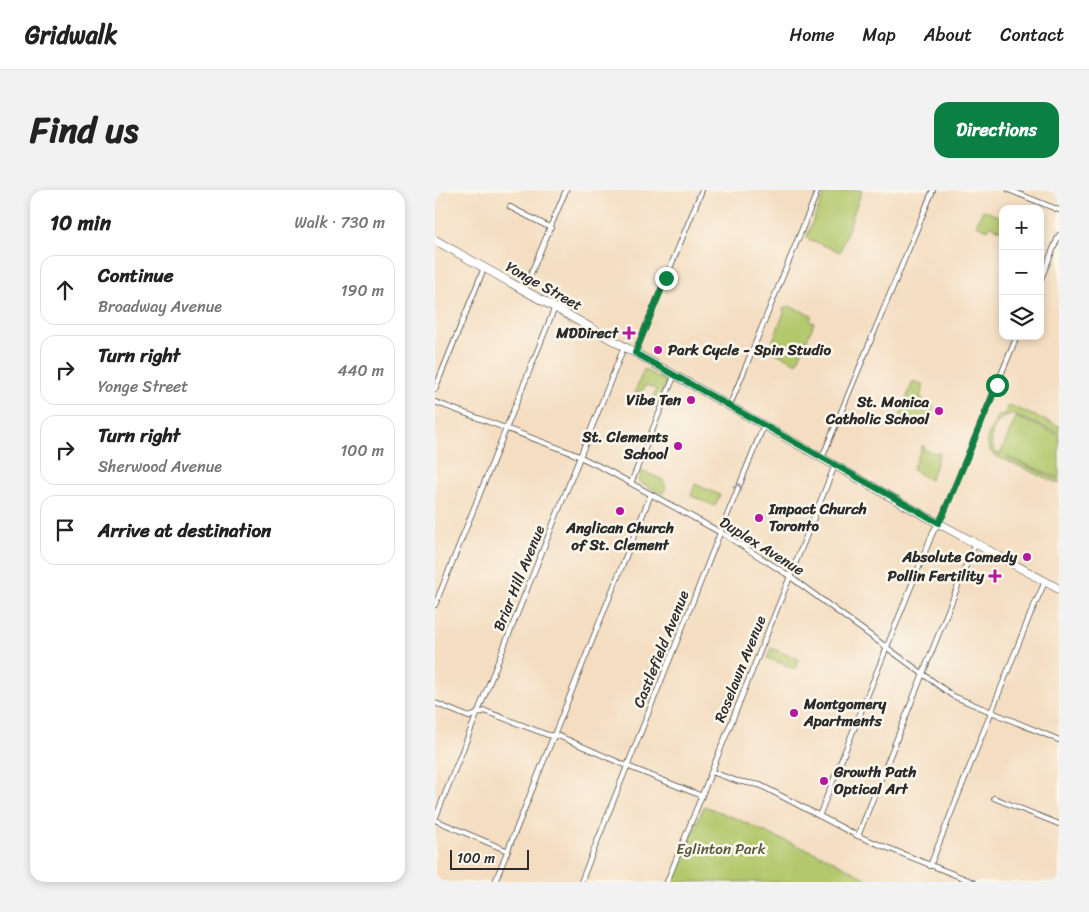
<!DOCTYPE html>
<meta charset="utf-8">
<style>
:root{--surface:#fff;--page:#f2f2f2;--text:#222;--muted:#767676;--line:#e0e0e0;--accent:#0b8043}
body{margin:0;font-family:Sriracha,sans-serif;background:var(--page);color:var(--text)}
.controls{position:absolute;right:15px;top:15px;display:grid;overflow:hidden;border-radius:10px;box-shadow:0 2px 8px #0003}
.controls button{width:45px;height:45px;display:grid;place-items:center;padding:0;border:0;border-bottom:1px solid var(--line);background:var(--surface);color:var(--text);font:25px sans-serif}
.scale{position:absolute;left:15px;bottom:12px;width:79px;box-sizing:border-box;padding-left:5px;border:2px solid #2b2b2b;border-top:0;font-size:14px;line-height:18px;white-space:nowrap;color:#2b2b2b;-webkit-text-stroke:4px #fbf7ec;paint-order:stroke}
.stop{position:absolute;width:15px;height:15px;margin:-11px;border:4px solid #0b8043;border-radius:50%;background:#fff}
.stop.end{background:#0b8043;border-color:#fff;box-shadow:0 1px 5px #0008}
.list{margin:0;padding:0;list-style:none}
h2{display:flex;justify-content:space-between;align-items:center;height:65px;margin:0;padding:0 20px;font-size:21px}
h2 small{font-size:16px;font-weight:400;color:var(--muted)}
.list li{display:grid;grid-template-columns:32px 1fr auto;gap:15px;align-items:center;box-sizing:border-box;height:70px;margin:0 10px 10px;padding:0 10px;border:1px solid var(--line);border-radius:15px}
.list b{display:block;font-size:19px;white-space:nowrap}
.list p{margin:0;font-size:16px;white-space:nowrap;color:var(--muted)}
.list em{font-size:16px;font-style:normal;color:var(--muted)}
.icon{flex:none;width:28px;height:28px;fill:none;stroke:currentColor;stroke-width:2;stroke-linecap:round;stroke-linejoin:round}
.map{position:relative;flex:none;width:624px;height:692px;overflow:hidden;border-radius:15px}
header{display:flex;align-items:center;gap:30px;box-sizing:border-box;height:70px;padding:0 25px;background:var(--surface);border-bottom:1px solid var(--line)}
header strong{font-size:24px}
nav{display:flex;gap:28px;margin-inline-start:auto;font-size:18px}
.intro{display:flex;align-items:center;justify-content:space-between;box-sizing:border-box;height:120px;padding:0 30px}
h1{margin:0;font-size:35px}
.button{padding:12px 22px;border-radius:15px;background:var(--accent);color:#fff;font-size:18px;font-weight:700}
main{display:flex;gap:30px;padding:0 30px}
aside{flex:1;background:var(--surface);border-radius:15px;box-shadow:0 2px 8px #0003}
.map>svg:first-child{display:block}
.green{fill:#b3c86c;stroke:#6f7a4c}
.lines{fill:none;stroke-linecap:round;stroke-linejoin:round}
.minor-casing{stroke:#494641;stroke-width:6}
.primary-casing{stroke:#494641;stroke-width:9}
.minor{stroke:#fff;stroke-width:4.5}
.primary{stroke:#fff;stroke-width:8}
.oneway{stroke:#a0a0a0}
.route{stroke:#0b8043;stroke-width:6}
.poi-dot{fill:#b5179e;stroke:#fbf7ec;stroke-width:2}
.labels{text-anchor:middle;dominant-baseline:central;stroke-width:5;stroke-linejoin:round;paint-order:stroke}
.street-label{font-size:15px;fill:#2b2b2b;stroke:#fbf7ec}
.poi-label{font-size:15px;font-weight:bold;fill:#2b2b2b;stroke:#fbf7ec;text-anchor:end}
.park-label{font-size:15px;fill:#545a3e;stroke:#fbf7ec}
</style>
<header>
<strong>Gridwalk</strong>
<nav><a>Home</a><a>Map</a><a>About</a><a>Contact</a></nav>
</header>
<div class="intro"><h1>Find us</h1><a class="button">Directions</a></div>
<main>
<aside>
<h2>10 min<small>Walk · 730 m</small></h2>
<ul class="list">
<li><svg class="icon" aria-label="ahead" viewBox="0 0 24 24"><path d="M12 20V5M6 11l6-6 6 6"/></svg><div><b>Continue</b><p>Broadway Avenue</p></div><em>190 m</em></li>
<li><svg class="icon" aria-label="right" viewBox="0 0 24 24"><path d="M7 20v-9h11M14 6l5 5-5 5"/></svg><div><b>Turn right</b><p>Yonge Street</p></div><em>440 m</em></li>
<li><svg class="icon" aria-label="right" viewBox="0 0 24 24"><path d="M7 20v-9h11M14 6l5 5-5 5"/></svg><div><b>Turn right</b><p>Sherwood Avenue</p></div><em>100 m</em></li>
<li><svg class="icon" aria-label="arrive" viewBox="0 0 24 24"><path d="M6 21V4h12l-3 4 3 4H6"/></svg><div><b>Arrive at destination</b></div></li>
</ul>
</aside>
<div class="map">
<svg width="624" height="692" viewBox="0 0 624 692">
<rect width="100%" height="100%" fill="#fbf7ec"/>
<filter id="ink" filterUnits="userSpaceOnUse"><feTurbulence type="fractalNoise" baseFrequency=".02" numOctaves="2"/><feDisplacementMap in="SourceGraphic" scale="10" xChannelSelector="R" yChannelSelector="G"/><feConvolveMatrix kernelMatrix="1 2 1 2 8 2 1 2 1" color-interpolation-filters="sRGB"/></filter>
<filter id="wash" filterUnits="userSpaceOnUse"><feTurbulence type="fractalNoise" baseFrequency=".0096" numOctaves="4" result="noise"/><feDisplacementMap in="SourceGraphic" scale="20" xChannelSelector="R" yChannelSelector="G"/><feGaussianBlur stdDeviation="1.12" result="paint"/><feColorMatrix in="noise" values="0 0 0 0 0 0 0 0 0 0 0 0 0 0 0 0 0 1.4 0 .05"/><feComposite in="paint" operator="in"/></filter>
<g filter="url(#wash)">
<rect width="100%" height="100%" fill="#f4ddc0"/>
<g class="green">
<polygon points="391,0 427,0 405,62 371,48"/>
<polygon points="548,20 568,28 568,41 555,36 553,40 541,35"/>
<polygon points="354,116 377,125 375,131 379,133 362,173 334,160 349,123 348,119"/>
<polygon points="209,179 231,192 224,209 218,206 221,199 211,195 205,204 200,202"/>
<polygon points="478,191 489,196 485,207 488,208 487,211 499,217 494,227 491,226 487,236 465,225"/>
<path d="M574 215 624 236V243L577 224C559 227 552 248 560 262L565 264 581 227 624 245V288L572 267 624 290V294L559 265 554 259 552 248 561 228 571 222Z"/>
<polygon points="488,255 489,259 498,263 505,263 495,290 477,280"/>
<polygon points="207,281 228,290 231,298 227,304 204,292 203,290"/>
<polygon points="260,294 285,305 280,316 256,306"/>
<polygon points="336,458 364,469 360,479 332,468"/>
<polygon points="269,616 300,628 341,647 391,667 438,692 237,692"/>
</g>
</g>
<g filter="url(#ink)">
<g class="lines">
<defs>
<g id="minor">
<polyline points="574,0 624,20"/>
<polyline points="75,17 116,38"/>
<polyline points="605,91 624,45"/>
<polyline points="89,100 131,0"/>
<polyline points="200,163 267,0"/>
<polyline points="0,199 49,78"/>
<polyline points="0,212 137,263 170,279 290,345 350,383 518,506 624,550"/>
<polyline points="295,215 383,0"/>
<polyline points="387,268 498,0"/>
<polyline points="196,293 240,184"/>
<polyline points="0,415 120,117"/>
<polyline points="0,513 34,527 50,521 113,545 124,546 192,576 267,606"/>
<polyline points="277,582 302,591 325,595 423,646 538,692"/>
<polyline points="559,608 624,634"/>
<polyline points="384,626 498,342 508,325 582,146"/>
<polyline points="0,629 189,157"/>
<polyline points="0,630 73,661"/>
<polyline points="423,646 540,353"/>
<polyline points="495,676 595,425 610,392"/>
<polyline points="60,692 216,304"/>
<polyline points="146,692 287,338 329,235"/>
<polyline points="232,692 400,275"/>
</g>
<polyline id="primary" points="0,50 472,316 624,399"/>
</defs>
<use href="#minor" class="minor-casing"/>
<use href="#primary" class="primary-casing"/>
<use href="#minor" class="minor"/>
<use href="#primary" class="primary"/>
</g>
<defs><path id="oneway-chevron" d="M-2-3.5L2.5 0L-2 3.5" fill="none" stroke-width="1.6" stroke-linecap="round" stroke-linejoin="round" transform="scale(1.25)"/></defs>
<use class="oneway" href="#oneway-chevron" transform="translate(303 297) rotate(-68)"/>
</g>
<g class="lines" filter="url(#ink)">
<polyline class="route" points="231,88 200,163 504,333 508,325 562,195"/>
</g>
<g class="poi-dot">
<path d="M191.5 135.5h5v5h5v5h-5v5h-5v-5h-5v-5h5z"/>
<circle cx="223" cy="160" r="5"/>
<circle cx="256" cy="210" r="5"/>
<circle cx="504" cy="221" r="5"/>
<circle cx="243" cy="256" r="5"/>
<circle cx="185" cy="321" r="5"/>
<circle cx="324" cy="328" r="5"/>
<circle cx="592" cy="367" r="5"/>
<path d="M557.5 378.5h5v5h5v5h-5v5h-5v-5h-5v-5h5z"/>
<circle cx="359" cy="523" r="5"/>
<circle cx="389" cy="591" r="5"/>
</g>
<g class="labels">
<g class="street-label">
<text transform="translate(109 96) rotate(29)">Yonge Street</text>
<text transform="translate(327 356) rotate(32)">Duplex Avenue</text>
<text transform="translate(84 388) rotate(-68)">Briar Hill Avenue</text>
<text transform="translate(226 459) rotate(-68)">Castlefield Avenue</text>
<text transform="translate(305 479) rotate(-68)">Roselawn Avenue</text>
</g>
<g class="poi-label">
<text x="183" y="143">MDDirect</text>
<text x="233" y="160" text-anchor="start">Park Cycle - Spin Studio</text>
<text x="246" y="210">Vibe Ten</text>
<text x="494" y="212">St. Monica<tspan x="494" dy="17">Catholic School</tspan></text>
<text x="233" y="247">St. Clements<tspan x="233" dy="17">School</tspan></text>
<text x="334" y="319" text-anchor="start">Impact Church<tspan x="334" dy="17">Toronto</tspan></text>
<text x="185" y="338" text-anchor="middle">Anglican Church<tspan x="185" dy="17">of St. Clement</tspan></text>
<text x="582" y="367">Absolute Comedy</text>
<text x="549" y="386">Pollin Fertility</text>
<text x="369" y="514" text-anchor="start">Montgomery<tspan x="369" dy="17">Apartments</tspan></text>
<text x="399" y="582" text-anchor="start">Growth Path<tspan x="399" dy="17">Optical Art</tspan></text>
</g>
<g class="park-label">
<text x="286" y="659">Eglinton Park</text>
</g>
</g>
</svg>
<div class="controls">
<button>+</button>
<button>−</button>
<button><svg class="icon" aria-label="layers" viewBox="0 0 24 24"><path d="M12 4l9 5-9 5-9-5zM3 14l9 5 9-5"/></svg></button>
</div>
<div class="scale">100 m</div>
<div class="stop" style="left:562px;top:195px"></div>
<div class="stop end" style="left:231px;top:88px"></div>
</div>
</main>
